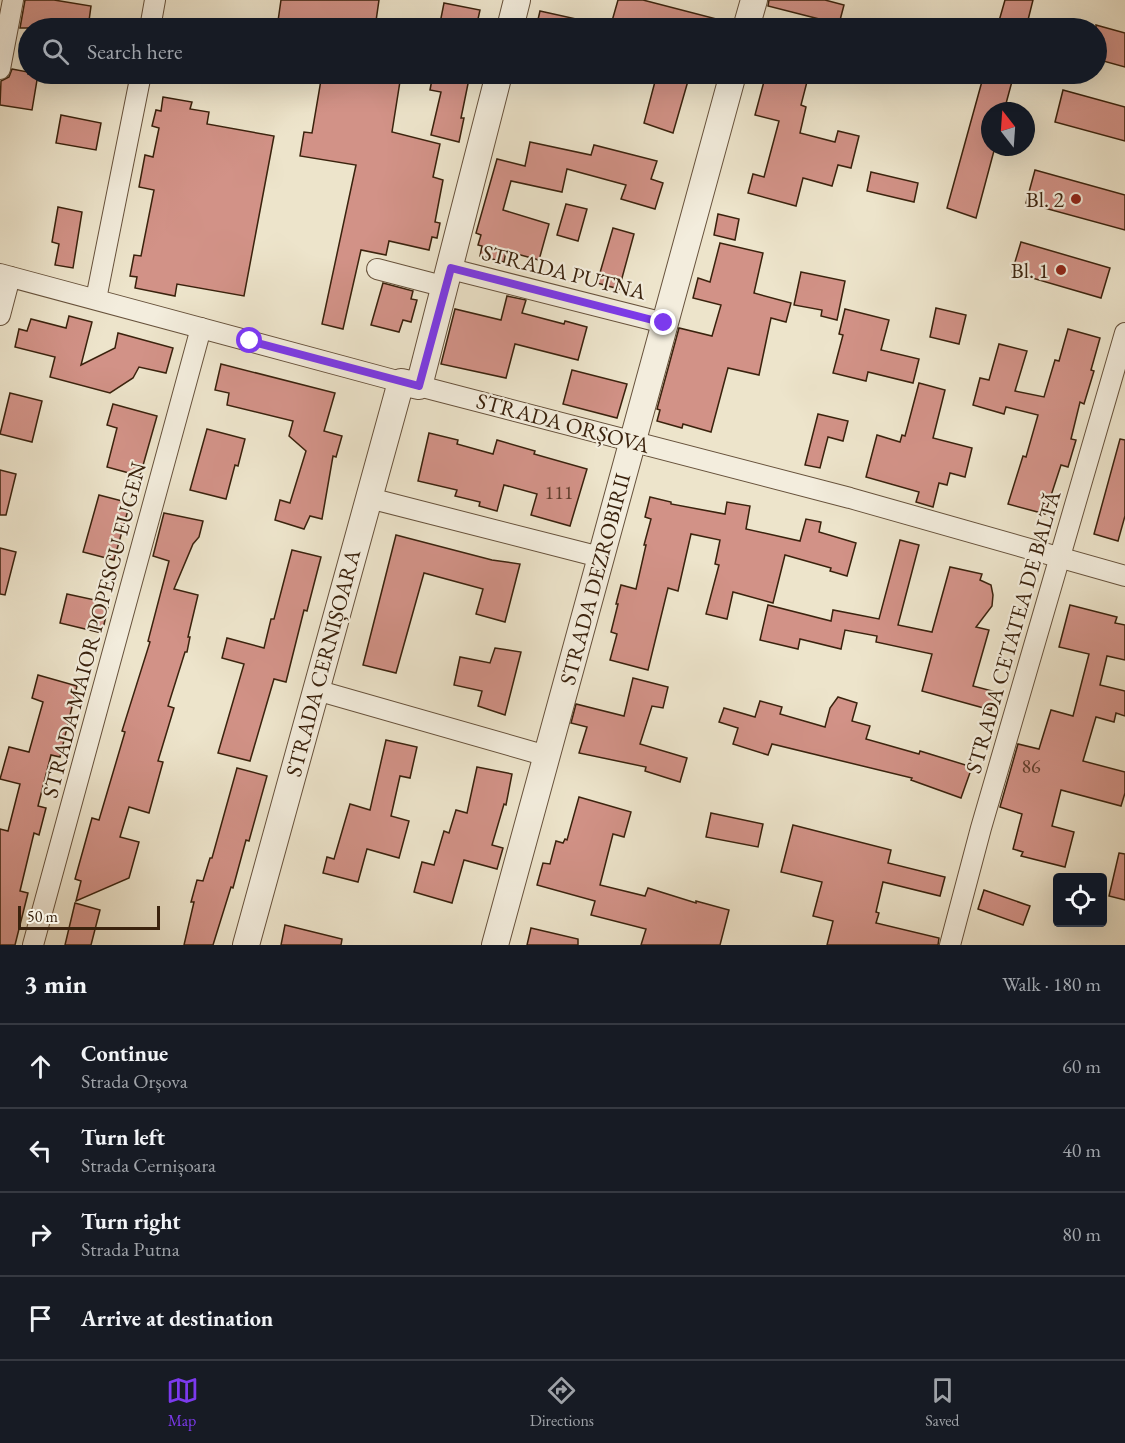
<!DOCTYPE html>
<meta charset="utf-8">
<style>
:root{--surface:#171b24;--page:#242831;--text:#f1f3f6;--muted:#9ea1a6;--line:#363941;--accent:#7c3aed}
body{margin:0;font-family:"EB Garamond",serif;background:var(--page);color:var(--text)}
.controls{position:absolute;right:18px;bottom:18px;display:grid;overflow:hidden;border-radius:6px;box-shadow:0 6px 24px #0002}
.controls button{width:54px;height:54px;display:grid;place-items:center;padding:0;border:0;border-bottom:2px solid var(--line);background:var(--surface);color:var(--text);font:30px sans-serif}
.compass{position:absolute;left:981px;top:102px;width:54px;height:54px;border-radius:50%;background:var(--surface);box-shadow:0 6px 24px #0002;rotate:343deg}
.scale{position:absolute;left:18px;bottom:15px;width:142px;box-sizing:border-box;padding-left:6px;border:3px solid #3a220d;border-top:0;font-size:16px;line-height:21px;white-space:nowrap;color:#3a220d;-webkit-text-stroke:4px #f3eddd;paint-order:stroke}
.stop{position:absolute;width:18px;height:18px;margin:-14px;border:4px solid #7c3aed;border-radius:50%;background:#fff}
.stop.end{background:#7c3aed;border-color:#fff;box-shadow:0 2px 6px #0008}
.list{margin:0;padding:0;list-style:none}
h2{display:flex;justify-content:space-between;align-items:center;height:78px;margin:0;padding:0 24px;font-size:26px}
h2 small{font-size:20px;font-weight:400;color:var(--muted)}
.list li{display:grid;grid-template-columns:39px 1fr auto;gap:18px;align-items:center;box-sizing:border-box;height:84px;padding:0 24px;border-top:2px solid var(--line)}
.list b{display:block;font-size:22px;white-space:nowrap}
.list p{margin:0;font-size:20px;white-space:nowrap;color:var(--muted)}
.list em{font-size:20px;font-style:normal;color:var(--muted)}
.icon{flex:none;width:33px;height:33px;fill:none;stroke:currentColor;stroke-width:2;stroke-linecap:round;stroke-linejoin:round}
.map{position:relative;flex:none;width:1125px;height:945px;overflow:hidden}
.search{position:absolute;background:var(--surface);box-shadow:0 6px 24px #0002;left:18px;right:18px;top:18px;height:66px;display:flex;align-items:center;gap:15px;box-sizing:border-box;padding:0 21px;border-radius:33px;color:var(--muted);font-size:22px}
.sheet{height:414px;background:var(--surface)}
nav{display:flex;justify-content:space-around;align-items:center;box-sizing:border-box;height:84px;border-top:2px solid var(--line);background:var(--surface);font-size:16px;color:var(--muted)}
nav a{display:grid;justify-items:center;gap:3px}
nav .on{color:var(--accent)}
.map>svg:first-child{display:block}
.building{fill:#d29287;stroke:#3a220d;stroke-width:1.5}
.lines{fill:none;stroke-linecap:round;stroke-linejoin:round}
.minor-casing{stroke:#67523c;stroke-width:22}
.tertiary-casing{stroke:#67523c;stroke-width:28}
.minor{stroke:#f3eddd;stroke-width:20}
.tertiary{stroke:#f3eddd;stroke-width:26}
.route{stroke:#7c3aed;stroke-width:8}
.poi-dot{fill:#8f2418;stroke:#f3eddd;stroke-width:2}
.labels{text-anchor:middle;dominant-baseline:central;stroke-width:4.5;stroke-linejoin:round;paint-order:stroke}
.number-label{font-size:20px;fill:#603e2c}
.poi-label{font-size:22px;fill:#3a220d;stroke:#f3eddd;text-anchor:end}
.street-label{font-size:22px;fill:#3a220d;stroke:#f3eddd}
</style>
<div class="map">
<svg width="1125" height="945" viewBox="0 0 1125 945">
<rect width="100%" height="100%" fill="#ede4cb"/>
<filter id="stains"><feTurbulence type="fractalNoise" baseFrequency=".00333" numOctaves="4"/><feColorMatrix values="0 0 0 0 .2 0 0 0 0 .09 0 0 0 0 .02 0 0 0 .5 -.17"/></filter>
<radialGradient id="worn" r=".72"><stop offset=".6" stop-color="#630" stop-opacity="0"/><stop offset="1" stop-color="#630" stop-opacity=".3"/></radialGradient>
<g class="building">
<polygon points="25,0 54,0 91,6 88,28 20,28"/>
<polygon points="281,0 379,0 375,28 277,28"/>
<polygon points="618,0 643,0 732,23 731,28 610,28"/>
<polygon points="769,0 825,0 844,5 839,24 768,6"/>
<polygon points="1005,0 1033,0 1026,28 997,28"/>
<polygon points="444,3 480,10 476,28 439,28"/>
<polygon points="540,11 590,22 590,28 536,28"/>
<polygon points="1096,25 1125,33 1125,67 1096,59"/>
<polygon points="12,69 28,72 28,74 38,74 32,110 0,105 1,81 9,77"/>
<polygon points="322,74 401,75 392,132 440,144 433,177 443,180 435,222 440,223 437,238 432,237 429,250 389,241 386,255 361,250 343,329 322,324 356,165 300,156 304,132 312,133"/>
<polygon points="433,74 470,74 461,118 464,118 459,142 431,135 441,92 430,90"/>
<polygon points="657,74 690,74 673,133 644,123"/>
<polygon points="766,74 809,74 801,105 806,107 800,133 835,142 838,131 859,136 851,168 838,165 832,186 803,178 796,206 748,193 753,174 764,177 779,121 755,115"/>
<polygon points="984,74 1014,74 1004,111 990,111 990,147 995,147 976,218 947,208"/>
<polygon points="1063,90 1125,107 1125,141 1055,122"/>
<polygon points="163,97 192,102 190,109 209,112 207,124 274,136 244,296 177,284 175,296 135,288 137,277 130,276 134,255 141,256 154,190 139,187 145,155 153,157 159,128 152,126 156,110 161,111"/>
<polygon points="61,115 101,123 96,150 56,143"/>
<polygon points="530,142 591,155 594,145 657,161 651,179 663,183 655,209 621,199 626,185 567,169 562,192 511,181 503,210 549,224 539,260 506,251 504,262 480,256 482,246 478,245 481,235 476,233 497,159 525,166"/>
<polygon points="1035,170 1125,195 1125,230 1026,203"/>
<polygon points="871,172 918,183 914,202 867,191"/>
<polygon points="566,204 587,209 578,241 557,235"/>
<polygon points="58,207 82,212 73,268 55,265 59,244 52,242"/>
<polygon points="718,214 739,219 735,240 714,235"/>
<polygon points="613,228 634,234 619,289 597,283"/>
<polygon points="1021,242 1110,268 1101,298 1012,272"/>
<polygon points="720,243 763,253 754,293 791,303 786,322 771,318 759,375 728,368 711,432 683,424 682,428 657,421 660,410 657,409 679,328 712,336 721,305 693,298 698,278 710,282"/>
<polygon points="801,272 845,281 837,320 821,316 822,310 794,305"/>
<polygon points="383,283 413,291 411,299 417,300 411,322 403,320 399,332 371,325"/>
<polygon points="507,296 526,300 522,313 564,324 565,321 587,327 578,360 515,344 506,378 441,364 455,309 501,320"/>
<polygon points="936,308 966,315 959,344 930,337"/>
<polygon points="845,309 889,320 881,350 919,359 913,383 868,372 866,381 833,373 843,335 839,334"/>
<polygon points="69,316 92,322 81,365 115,348 118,333 173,348 166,373 139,367 133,378 110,393 50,377 55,357 15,347 19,329 27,331 31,319 66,328"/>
<polygon points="1068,329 1100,338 1091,370 1094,371 1084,404 1080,402 1071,439 1076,440 1068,467 1061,465 1045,514 1008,504 1023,456 1026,457 1038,415 1006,407 1004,414 973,405 980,378 989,380 999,344 1027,351 1015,391 1044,397 1055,360 1059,361"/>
<polygon points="221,364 335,393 324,431 342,436 336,457 333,456 322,519 310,516 304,529 275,520 280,500 290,503 306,451 289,436 293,421 227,405 229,393 215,390"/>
<polygon points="572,370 627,384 617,418 563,404"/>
<polygon points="919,383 945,390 933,438 972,448 965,477 950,473 947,485 939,483 933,507 916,502 919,492 866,477 877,435 900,442 902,435 905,436"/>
<polygon points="10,393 42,401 32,442 0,434"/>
<polygon points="113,404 157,416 140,476 107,467 117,428 107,425"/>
<polygon points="818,414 848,421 843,441 828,437 820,468 805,465"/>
<polygon points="207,429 245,439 238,466 235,465 226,499 190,490"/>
<polygon points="429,433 458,440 457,444 493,454 497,440 535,451 534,454 587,469 570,526 531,515 537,494 504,485 497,511 479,506 480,502 455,496 457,490 418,481"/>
<polygon points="1120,439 1125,440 1125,516 1118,541 1094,534"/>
<polygon points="0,470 16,474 6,515 0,515"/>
<polygon points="99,495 130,503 114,560 83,552"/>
<polygon points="650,497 671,502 671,504 725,514 727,502 750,506 746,529 800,541 806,519 821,522 819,532 856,543 847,576 830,571 831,568 785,555 773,603 733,592 727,619 706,614 719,565 715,564 720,540 691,534 678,591 668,588 648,670 610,660 617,634 611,632 618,604 616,604 621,585 636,589 646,545 644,545 651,519 645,517"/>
<polygon points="164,513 203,521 199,537 193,544 174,589 198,595 188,637 190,637 187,652 185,652 168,706 174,708 158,761 163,762 149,813 129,807 120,837 139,842 129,878 76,901 81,881 75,879 92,818 99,820 125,732 122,731 150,642 148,641 169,561 153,556"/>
<polygon points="396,535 492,560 520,564 505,622 476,614 483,589 424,573 396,673 363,665"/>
<polygon points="900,540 919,545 898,625 932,632 950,567 982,574 980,580 991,585 993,595 992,606 976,627 989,630 973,686 996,692 991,710 922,691 932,654 876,642 877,636 845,630 841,649 800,639 798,649 760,640 768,605 831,621 833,610 879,619"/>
<polygon points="0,548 16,552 5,595 0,594"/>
<polygon points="292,550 321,557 307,611 304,610 286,682 274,679 250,761 218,753 244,664 222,658 227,638 264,648 271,619 274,619"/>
<polygon points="67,594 109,603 102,633 60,623"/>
<polygon points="1070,605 1117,617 1115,623 1125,625 1125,660 1107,656 1100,685 1125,691 1125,716 1116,713 1114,722 1096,717 1083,761 1125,772 1125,793 1121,806 1061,790 1052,826 1074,832 1065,867 1021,856 1023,852 1013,849 1022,814 1000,807 1018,744 1039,749 1051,710 1073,716 1089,654 1059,647"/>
<polygon points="495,648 521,652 505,715 478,706 482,691 454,685 460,657 490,663"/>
<polygon points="38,675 77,686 60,757 51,755 38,806 46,808 39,835 34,833 20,891 28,893 15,945 0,945 0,829 8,831 20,784 0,779 9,747 29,752 43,702 32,698"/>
<polygon points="633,678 668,687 663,708 652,706 640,744 687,758 680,782 645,771 646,767 579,753 587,727 571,723 576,704 624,716"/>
<polygon points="838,697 857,703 852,721 870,726 866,739 919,754 920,751 972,767 961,798 911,780 912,778 772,744 768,755 733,744 738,728 719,722 724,708 755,717 760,701 782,707 780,714 825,727 830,708"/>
<polygon points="386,740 417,747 410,778 400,776 391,816 409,821 399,858 367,849 358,882 323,873 327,857 334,859 350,804 370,810"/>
<polygon points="477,767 512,774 506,805 504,804 492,845 503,848 497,869 464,860 452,903 414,892 422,862 434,865 444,831 449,833 456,810 467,813"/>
<polygon points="237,768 267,776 249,841 246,840 233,888 231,887 213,945 184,945 194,902 191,902 197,880 203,881 210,858 212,858"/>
<polygon points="579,797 631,812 624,837 613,834 600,885 645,896 648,888 696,903 696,901 729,910 720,945 641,945 646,929 591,915 595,901 537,885 543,863 550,864 556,841 563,843 565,839 567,840"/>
<polygon points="711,813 763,824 758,847 706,837"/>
<polygon points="793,825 891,850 888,863 945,877 940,896 883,882 876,912 879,913 876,923 939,938 938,945 827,945 833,921 813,916 822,882 781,872"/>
<polygon points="1119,853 1125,854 1125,900 1109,896"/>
<polygon points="984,890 1030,906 1023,925 978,909"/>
<polygon points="75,903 100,910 91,945 65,945"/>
<polygon points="285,925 342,939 341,945 281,945"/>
<polygon points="531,928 578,939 578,945 527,945"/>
</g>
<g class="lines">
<defs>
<g id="minor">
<polyline points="150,28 155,0"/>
<polyline points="0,69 13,0"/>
<polyline points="377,269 446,287"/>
<polyline points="451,269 664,323"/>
<polyline points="0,274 401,382"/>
<polyline points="96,299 141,74"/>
<polyline points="0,315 10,277"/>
<polyline points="419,386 850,498 1125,576"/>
<polyline points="369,498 600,557"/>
<polyline points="316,690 547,756"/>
<polyline points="33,945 201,328"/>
<polyline points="950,945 981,828 1125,333"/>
</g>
<g id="tertiary">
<polyline points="510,28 517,0"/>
<polyline points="746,28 754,0"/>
<polyline points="246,945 401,382 419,386 499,74"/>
<polyline points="495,945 733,74"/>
</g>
</defs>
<use href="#minor" class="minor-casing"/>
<use href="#tertiary" class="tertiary-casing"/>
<use href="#minor" class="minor"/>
<use href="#tertiary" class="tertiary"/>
</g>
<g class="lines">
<polyline class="route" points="250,341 419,386 451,268 664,323"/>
</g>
<g class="poi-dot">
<circle cx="1076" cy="199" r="6"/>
<circle cx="1061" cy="270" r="6"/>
</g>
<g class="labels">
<g class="number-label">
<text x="559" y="492">111</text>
<text x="1031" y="766">86</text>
</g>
<g class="poi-label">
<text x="1064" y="199">Bl. 2</text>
<text x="1049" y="270">Bl. 1</text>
</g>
<g class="street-label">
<text transform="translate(564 272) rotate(14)">STRADA PUTNA</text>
<text transform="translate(563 423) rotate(15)">STRADA ORȘOVA</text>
<text transform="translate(595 579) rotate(-75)">STRADA DEZROBIRII</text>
<text transform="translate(94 630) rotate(-75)">STRADA MAIOR POPESCU EUGEN</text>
<text transform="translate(1013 632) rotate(-74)">STRADA CETATEA DE BALTĂ</text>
<text transform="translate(323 663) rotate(-75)">STRADA CERNIȘOARA</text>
</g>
</g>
<rect width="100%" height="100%" filter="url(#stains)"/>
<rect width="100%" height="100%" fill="url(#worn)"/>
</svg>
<div class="controls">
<button><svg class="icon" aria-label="locate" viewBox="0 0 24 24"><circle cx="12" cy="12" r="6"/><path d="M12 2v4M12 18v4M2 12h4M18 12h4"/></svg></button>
</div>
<svg class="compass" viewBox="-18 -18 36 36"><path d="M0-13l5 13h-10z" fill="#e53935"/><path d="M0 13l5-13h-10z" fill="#9ea1a6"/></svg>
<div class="scale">50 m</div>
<div class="stop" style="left:250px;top:341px"></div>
<div class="stop end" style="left:664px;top:323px"></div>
<div class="search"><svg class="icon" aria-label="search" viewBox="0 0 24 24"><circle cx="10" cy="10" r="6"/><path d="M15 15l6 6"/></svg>Search here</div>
</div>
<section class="sheet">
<h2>3 min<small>Walk · 180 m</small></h2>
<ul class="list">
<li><svg class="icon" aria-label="ahead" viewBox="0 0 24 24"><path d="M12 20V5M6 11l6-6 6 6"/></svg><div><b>Continue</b><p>Strada Orșova</p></div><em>60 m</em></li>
<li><svg class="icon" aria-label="left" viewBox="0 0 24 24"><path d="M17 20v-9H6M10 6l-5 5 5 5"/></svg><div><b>Turn left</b><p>Strada Cernișoara</p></div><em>40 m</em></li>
<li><svg class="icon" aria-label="right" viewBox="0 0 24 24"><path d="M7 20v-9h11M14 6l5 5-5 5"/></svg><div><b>Turn right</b><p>Strada Putna</p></div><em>80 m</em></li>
<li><svg class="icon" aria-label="arrive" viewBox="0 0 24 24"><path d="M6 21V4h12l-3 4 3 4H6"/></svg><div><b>Arrive at destination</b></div></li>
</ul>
</section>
<nav>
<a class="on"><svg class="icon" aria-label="map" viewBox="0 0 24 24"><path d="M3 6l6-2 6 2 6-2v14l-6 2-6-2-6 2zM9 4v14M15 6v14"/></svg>Map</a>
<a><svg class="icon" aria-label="directions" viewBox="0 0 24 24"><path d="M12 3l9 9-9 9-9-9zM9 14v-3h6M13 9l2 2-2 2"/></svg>Directions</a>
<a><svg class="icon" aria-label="saved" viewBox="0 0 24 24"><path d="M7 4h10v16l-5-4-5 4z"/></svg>Saved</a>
</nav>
